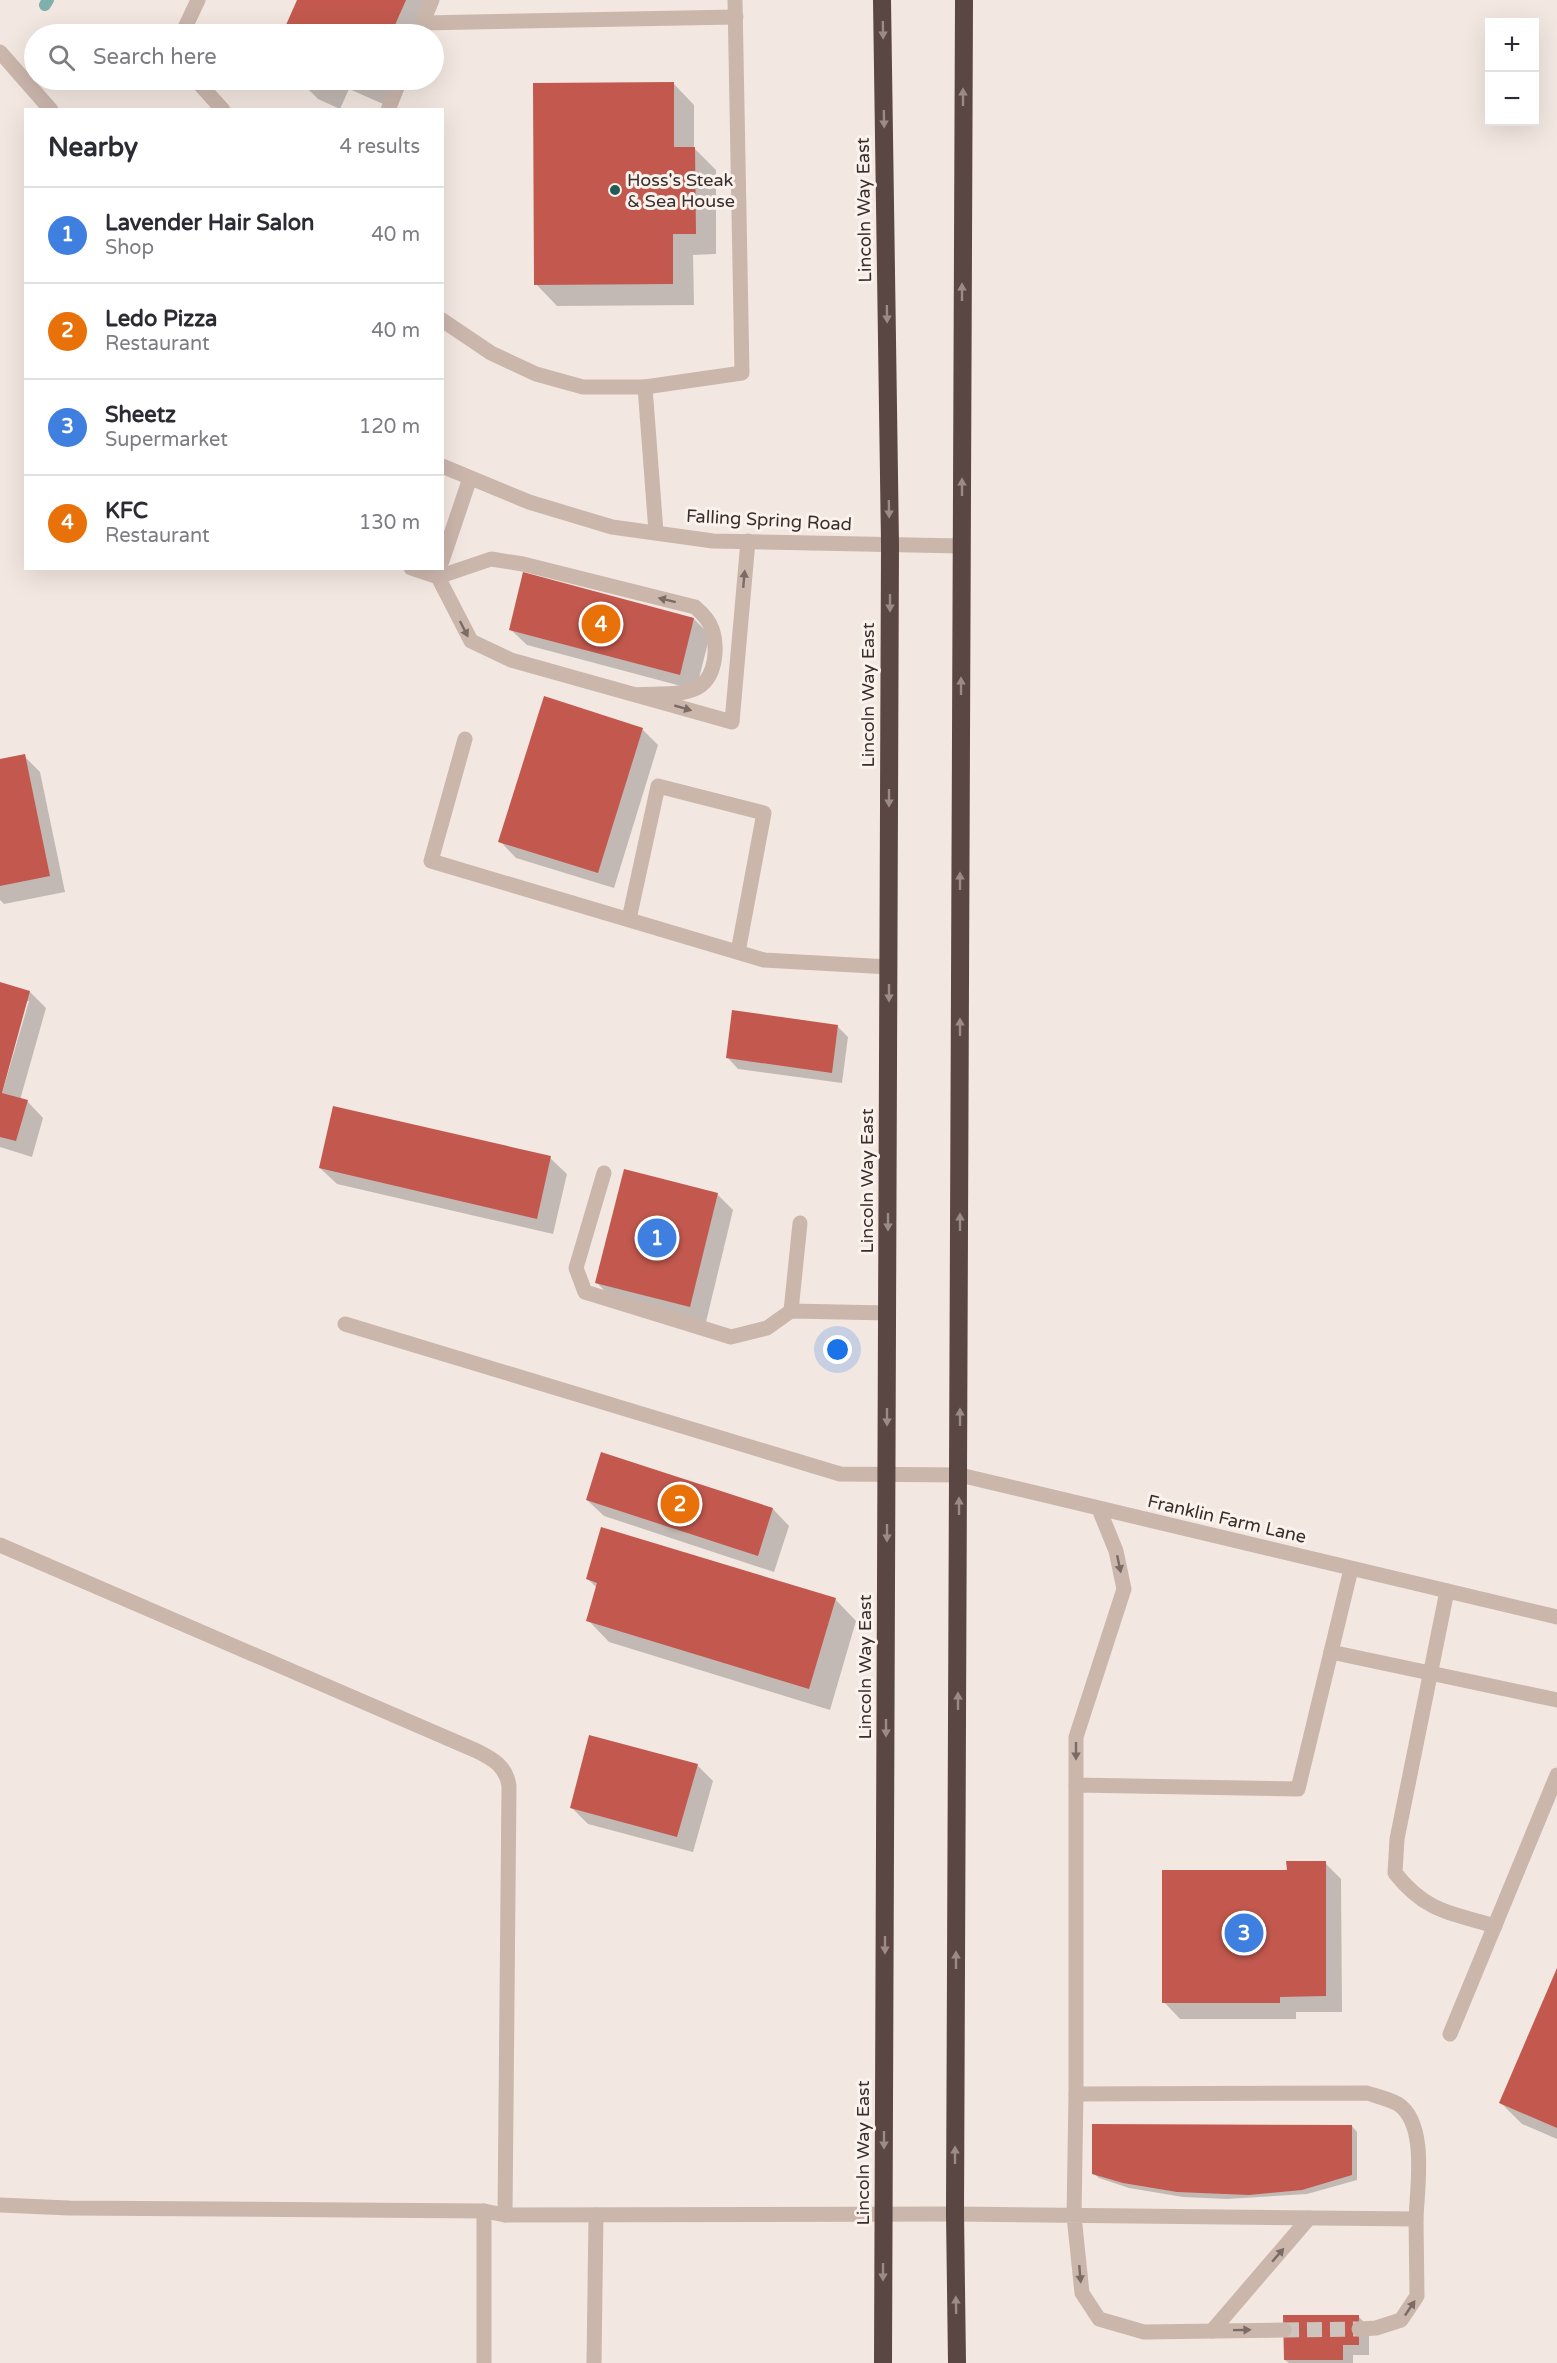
<!DOCTYPE html>
<meta charset="utf-8">
<style>
:root{--surface:#fff;--page:#f2f2f3;--text:#2b2b33;--muted:#7c7c81;--line:#e1e1e2;--accent:#db2777}
body{margin:0;font-family:"Varela Round",sans-serif;background:var(--page);color:var(--text)}
.controls{position:absolute;right:18px;top:18px;display:grid;overflow:hidden;border-radius:0px;box-shadow:0 6px 24px #0002}
.controls button{width:54px;height:54px;display:grid;place-items:center;padding:0;border:0;border-bottom:2px solid var(--line);background:var(--surface);color:var(--text);font:30px sans-serif}
.you{position:absolute;left:838px;top:1350px;width:21px;height:21px;margin:-15px;border:4px solid #fff;border-radius:50%;background:#1a73e8;box-shadow:0 0 0 9px #1a73e833}
.badge{display:grid;place-items:center;width:39px;height:39px;border-radius:50%;background:var(--accent);color:#fff;font-size:20px;font-weight:700}
.pin{position:absolute;translate:-50% -50%;border:3px solid #fff;box-shadow:0 2px 6px #0006}
.list{margin:0;padding:0;list-style:none}
h2{display:flex;justify-content:space-between;align-items:center;height:78px;margin:0;padding:0 24px;font-size:26px}
h2 small{font-size:20px;font-weight:400;color:var(--muted)}
.list li{display:grid;grid-template-columns:39px 1fr auto;gap:18px;align-items:center;box-sizing:border-box;height:96px;padding:0 24px;border-top:2px solid var(--line)}
.list b{display:block;font-size:22px;white-space:nowrap}
.list p{margin:0;font-size:20px;white-space:nowrap;color:var(--muted)}
.list em{font-size:20px;font-style:normal;color:var(--muted)}
.icon{flex:none;width:33px;height:33px;fill:none;stroke:currentColor;stroke-width:2;stroke-linecap:round;stroke-linejoin:round}
.map{position:relative;flex:none;width:1557px;height:2363px;overflow:hidden}
.search{position:absolute;background:var(--surface);box-shadow:0 6px 24px #0002;left:24px;top:24px;width:420px;height:66px;display:flex;align-items:center;gap:15px;box-sizing:border-box;padding:0 21px;border-radius:33px;color:var(--muted);font-size:22px}
.panel{position:absolute;background:var(--surface);box-shadow:0 6px 24px #0002;left:24px;top:108px;width:420px;height:462px;border-radius:0px}
.map>svg:first-child{display:block}
.shadow{fill:#0003}
.lines{fill:none;stroke-linecap:round;stroke-linejoin:round}
.stream{stroke:#80b0ab;stroke-width:12}
.building{fill:#c3594e}
.minor-tunnel{stroke:#cec3bd;stroke-width:15;stroke-dasharray:15 8;stroke-linecap:butt}
.minor{stroke:#cbb6ac;stroke-width:15}
.highway{stroke:#5a4642;stroke-width:18}
.oneway{fill:#9a8b86}
.oneway2{fill:#7b6b65}
.poi-dot{fill:#215b56;stroke:#faf2ed;stroke-width:2}
.labels{text-anchor:middle;dominant-baseline:central;stroke-width:6;stroke-linejoin:round;paint-order:stroke}
.poi-label{font-size:18px;fill:#3a2d2b;stroke:#faf2ed;text-anchor:start}
.street-label{font-size:18px;fill:#3a2d2b;stroke:#faf2ed}
</style>
<div class="map">
<svg width="1557" height="2363" viewBox="0 0 1557 2363">
<rect width="100%" height="100%" fill="#f3e8e1"/>
<g class="shadow">
<polygon points="299,0 436,0 421,34 283,34"/>
<polygon points="299,80 402,80 390,107 349,89 340,109 318,99"/>
<polygon points="673,83 694,105 694,148 716,170 716,254 693,255 694,305 557,306 536,284"/>
<polygon points="694,619 710,635 696,690 527,645 510,629"/>
<polygon points="642,729 658,745 614,888 516,858 500,841"/>
<polygon points="24,756 40,772 65,892 4,904 0,900 0,761"/>
<polygon points="0,984 30,992 46,1008 20,1100 27,1101 43,1118 32,1157 0,1147 0,1100 29,1001 26,1001 0,1094"/>
<polygon points="837,1026 848,1037 842,1083 738,1069 728,1058"/>
<polygon points="550,1158 567,1174 553,1234 337,1184 320,1168"/>
<polygon points="717,1194 733,1210 706,1322 613,1299 597,1283"/>
<polygon points="602,1454 773,1509 789,1526 774,1572 604,1516 587,1500"/>
<polygon points="588,1579 835,1599 856,1621 830,1710 609,1642 588,1620 597,1588"/>
<polygon points="697,1765 713,1781 693,1852 588,1824 572,1808"/>
<polygon points="1325,1863 1341,1879 1342,2012 1296,2012 1296,2019 1180,2019 1164,2002 1288,1872"/>
<polygon points="1557,1972 1557,2139 1522,2124 1501,2103"/>
<polygon points="1352,2126 1357,2132 1357,2180 1307,2194 1227,2199 1183,2197 1129,2188 1099,2178 1093,2173"/>
<polygon points="1358,2316 1369,2327 1369,2355 1353,2355 1353,2363 1289,2363 1285,2360"/>
</g>
<g class="lines">
<polyline class="stream" points="45,5 48,0"/>
</g>
<g class="building">
<polygon points="297,0 406,0 391,34 282,34"/>
<polygon points="298,80 323,80 319,89"/>
<polygon points="352,80 371,80 368,87"/>
<polygon points="674,82 674,147 695,147 696,234 673,234 673,284 534,285 533,83"/>
<polygon points="523,572 694,618 680,675 509,630"/>
<polygon points="544,696 643,728 598,873 498,842"/>
<polygon points="25,754 50,876 0,886 0,759"/>
<polygon points="0,982 30,991 2,1093 28,1100 16,1141 0,1137"/>
<polygon points="732,1010 838,1025 832,1073 726,1058"/>
<polygon points="333,1106 551,1156 537,1219 319,1168"/>
<polygon points="624,1169 718,1193 690,1307 595,1283"/>
<polygon points="601,1452 773,1508 758,1556 586,1500"/>
<polygon points="601,1527 836,1598 809,1689 586,1621 597,1583 586,1579"/>
<polygon points="589,1735 698,1764 677,1837 570,1808"/>
<polygon points="1286,1861 1326,1861 1326,1996 1280,1997 1280,2003 1162,2003 1162,1870 1287,1870"/>
<polygon points="1557,1968 1557,2128 1499,2103"/>
<polygon points="1092,2124 1352,2125 1352,2175 1302,2190 1249,2195 1177,2192 1123,2183 1092,2174"/>
<polygon points="1283,2315 1359,2315 1359,2345 1343,2345 1343,2360 1284,2360"/>
</g>
<g class="lines">
<polyline class="minor-tunnel" points="1284,2330 1359,2329"/>
<g class="minor">
<polyline points="423,23 736,17"/>
<polyline points="182,34 198,0"/>
<polyline points="418,34 432,0"/>
<polyline points="0,52 51,110"/>
<polyline points="196,80 223,110"/>
<polyline points="388,110 400,80"/>
<polyline points="442,320 491,353 536,374 583,387 645,387 742,373 735,0"/>
<polyline points="645,387 656,532"/>
<polyline points="442,466 529,502 612,527 713,541 961,546"/>
<polyline points="442,561 470,478"/>
<polyline points="411,568 438,577 440,569"/>
<path d="M635 695C654 693 684 697 700 686 716 675 718 647 712 629 709 620 702 613 695 607L523 564 491 559 438 577 471 641 511 660 732 722 748 541"/>
<polyline points="465,739 431,861 764,960 889,967"/>
<polyline points="629,919 658,786 764,813 738,952"/>
<polyline points="604,1173 576,1268 585,1292 731,1337 767,1328 791,1311 888,1313"/>
<polyline points="791,1311 800,1223"/>
<polyline points="345,1324 840,1474 960,1475 1557,1617"/>
<path d="M0 1545 477 1751C493 1759 506 1766 509 1786L505 2215 484 2211V2363"/>
<path d="M1447 1591 1397 1839 1395 1873C1426 1912 1450 1913 1495 1926"/>
<polyline points="1331,1652 1557,1700"/>
<polyline points="1076,1785 1076,1737 1124,1589 1116,1551 1099,1509"/>
<polyline points="1450,2034 1557,1775"/>
<polyline points="1076,2094 1076,1785 1298,1789 1351,1569"/>
<polyline points="0,2205 69,2208 484,2211"/>
<path d="M505 2215 955 2214 1416 2219C1417 2188 1428 2124 1398 2104 1389 2099 1376 2096 1367 2093L1076 2094 1074 2216 1082 2293 1099 2319 1144 2332 1284 2330"/>
<polyline points="1359,2329 1376,2328 1401,2320 1417,2296 1416,2219"/>
<polyline points="1212,2331 1309,2218"/>
<polyline points="594,2363 596,2215"/>
</g>
<g class="highway">
<polyline points="882,0 890,544 883,2363"/>
<polyline points="957,2363 955,2214 964,0"/>
</g>
</g>
<defs><path id="oneway-solid" d="M-6-.8H1V-3.2L6.5 0L1 3.2V.8H-6Z" transform="scale(1.5)"/></defs>
<g class="oneway">
<use href="#oneway-solid" transform="translate(883 30) rotate(89)"/>
<use href="#oneway-solid" transform="translate(963 97) rotate(-90)"/>
<use href="#oneway-solid" transform="translate(884 119) rotate(89)"/>
<use href="#oneway-solid" transform="translate(962 292) rotate(-90)"/>
<use href="#oneway-solid" transform="translate(887 314) rotate(89)"/>
<use href="#oneway-solid" transform="translate(962 487) rotate(-90)"/>
<use href="#oneway-solid" transform="translate(889 509) rotate(89)"/>
<use href="#oneway-solid" transform="translate(890 603) rotate(90)"/>
<use href="#oneway-solid" transform="translate(961 686) rotate(-90)"/>
<use href="#oneway-solid" transform="translate(889 798) rotate(90)"/>
<use href="#oneway-solid" transform="translate(960 881) rotate(-90)"/>
<use href="#oneway-solid" transform="translate(889 993) rotate(90)"/>
<use href="#oneway-solid" transform="translate(960 1027) rotate(-90)"/>
<use href="#oneway-solid" transform="translate(888 1222) rotate(90)"/>
<use href="#oneway-solid" transform="translate(960 1222) rotate(-90)"/>
<use href="#oneway-solid" transform="translate(887 1417) rotate(90)"/>
<use href="#oneway-solid" transform="translate(960 1417) rotate(-90)"/>
<use href="#oneway-solid" transform="translate(959 1506) rotate(-90)"/>
<use href="#oneway-solid" transform="translate(887 1533) rotate(90)"/>
<use href="#oneway-solid" transform="translate(958 1701) rotate(-90)"/>
<use href="#oneway-solid" transform="translate(886 1728) rotate(90)"/>
<use href="#oneway-solid" transform="translate(885 1945) rotate(90)"/>
<use href="#oneway-solid" transform="translate(956 1960) rotate(-90)"/>
<use href="#oneway-solid" transform="translate(884 2140) rotate(90)"/>
<use href="#oneway-solid" transform="translate(955 2155) rotate(-90)"/>
<use href="#oneway-solid" transform="translate(883 2272) rotate(90)"/>
<use href="#oneway-solid" transform="translate(956 2305) rotate(-91)"/>
</g>
<g class="oneway2">
<use href="#oneway-solid" transform="translate(744 579) rotate(-85)"/>
<use href="#oneway-solid" transform="translate(667 600) rotate(-166)"/>
<use href="#oneway-solid" transform="translate(464 629) rotate(63)"/>
<use href="#oneway-solid" transform="translate(683 708) rotate(16)"/>
<use href="#oneway-solid" transform="translate(1119 1564) rotate(78)"/>
<use href="#oneway-solid" transform="translate(1076 1751) rotate(90)"/>
<use href="#oneway-solid" transform="translate(1278 2255) rotate(-49)"/>
<use href="#oneway-solid" transform="translate(1080 2274) rotate(85)"/>
<use href="#oneway-solid" transform="translate(1410 2308) rotate(-56)"/>
<use href="#oneway-solid" transform="translate(1242 2330) rotate(-1)"/>
</g>
<circle class="poi-dot" cx="615" cy="190" r="6"/>
<g class="labels">
<g class="poi-label">
<text x="627" y="180">Hoss's Steak<tspan x="627" dy="21">&amp; Sea House</tspan></text>
</g>
<g class="street-label">
<text transform="translate(864 210) rotate(-91)">Lincoln Way East</text>
<text transform="translate(769 520) rotate(3)">Falling Spring Road</text>
<text transform="translate(868 695) rotate(-90)">Lincoln Way East</text>
<text transform="translate(867 1181) rotate(-90)">Lincoln Way East</text>
<text transform="translate(1227 1519) rotate(13)">Franklin Farm Lane</text>
<text transform="translate(865 1667) rotate(-90)">Lincoln Way East</text>
<text transform="translate(863 2153) rotate(-90)">Lincoln Way East</text>
</g>
</g>
</svg>
<div class="controls">
<button>+</button>
<button>−</button>
</div>
<div class="you"></div>
<div class="pin badge" style="left:657px;top:1238px;background:#3f7fe0">1</div>
<div class="pin badge" style="left:680px;top:1504px;background:#e8710a">2</div>
<div class="pin badge" style="left:1244px;top:1933px;background:#3f7fe0">3</div>
<div class="pin badge" style="left:601px;top:624px;background:#e8710a">4</div>
<div class="search"><svg class="icon" aria-label="search" viewBox="0 0 24 24"><circle cx="10" cy="10" r="6"/><path d="M15 15l6 6"/></svg>Search here</div>
<section class="panel">
<h2>Nearby<small>4 results</small></h2>
<ul class="list">
<li><span class="badge" style="background:#3f7fe0">1</span><div><b>Lavender Hair Salon</b><p>Shop</p></div><em>40 m</em></li>
<li><span class="badge" style="background:#e8710a">2</span><div><b>Ledo Pizza</b><p>Restaurant</p></div><em>40 m</em></li>
<li><span class="badge" style="background:#3f7fe0">3</span><div><b>Sheetz</b><p>Supermarket</p></div><em>120 m</em></li>
<li><span class="badge" style="background:#e8710a">4</span><div><b>KFC</b><p>Restaurant</p></div><em>130 m</em></li>
</ul>
</section>
</div>
